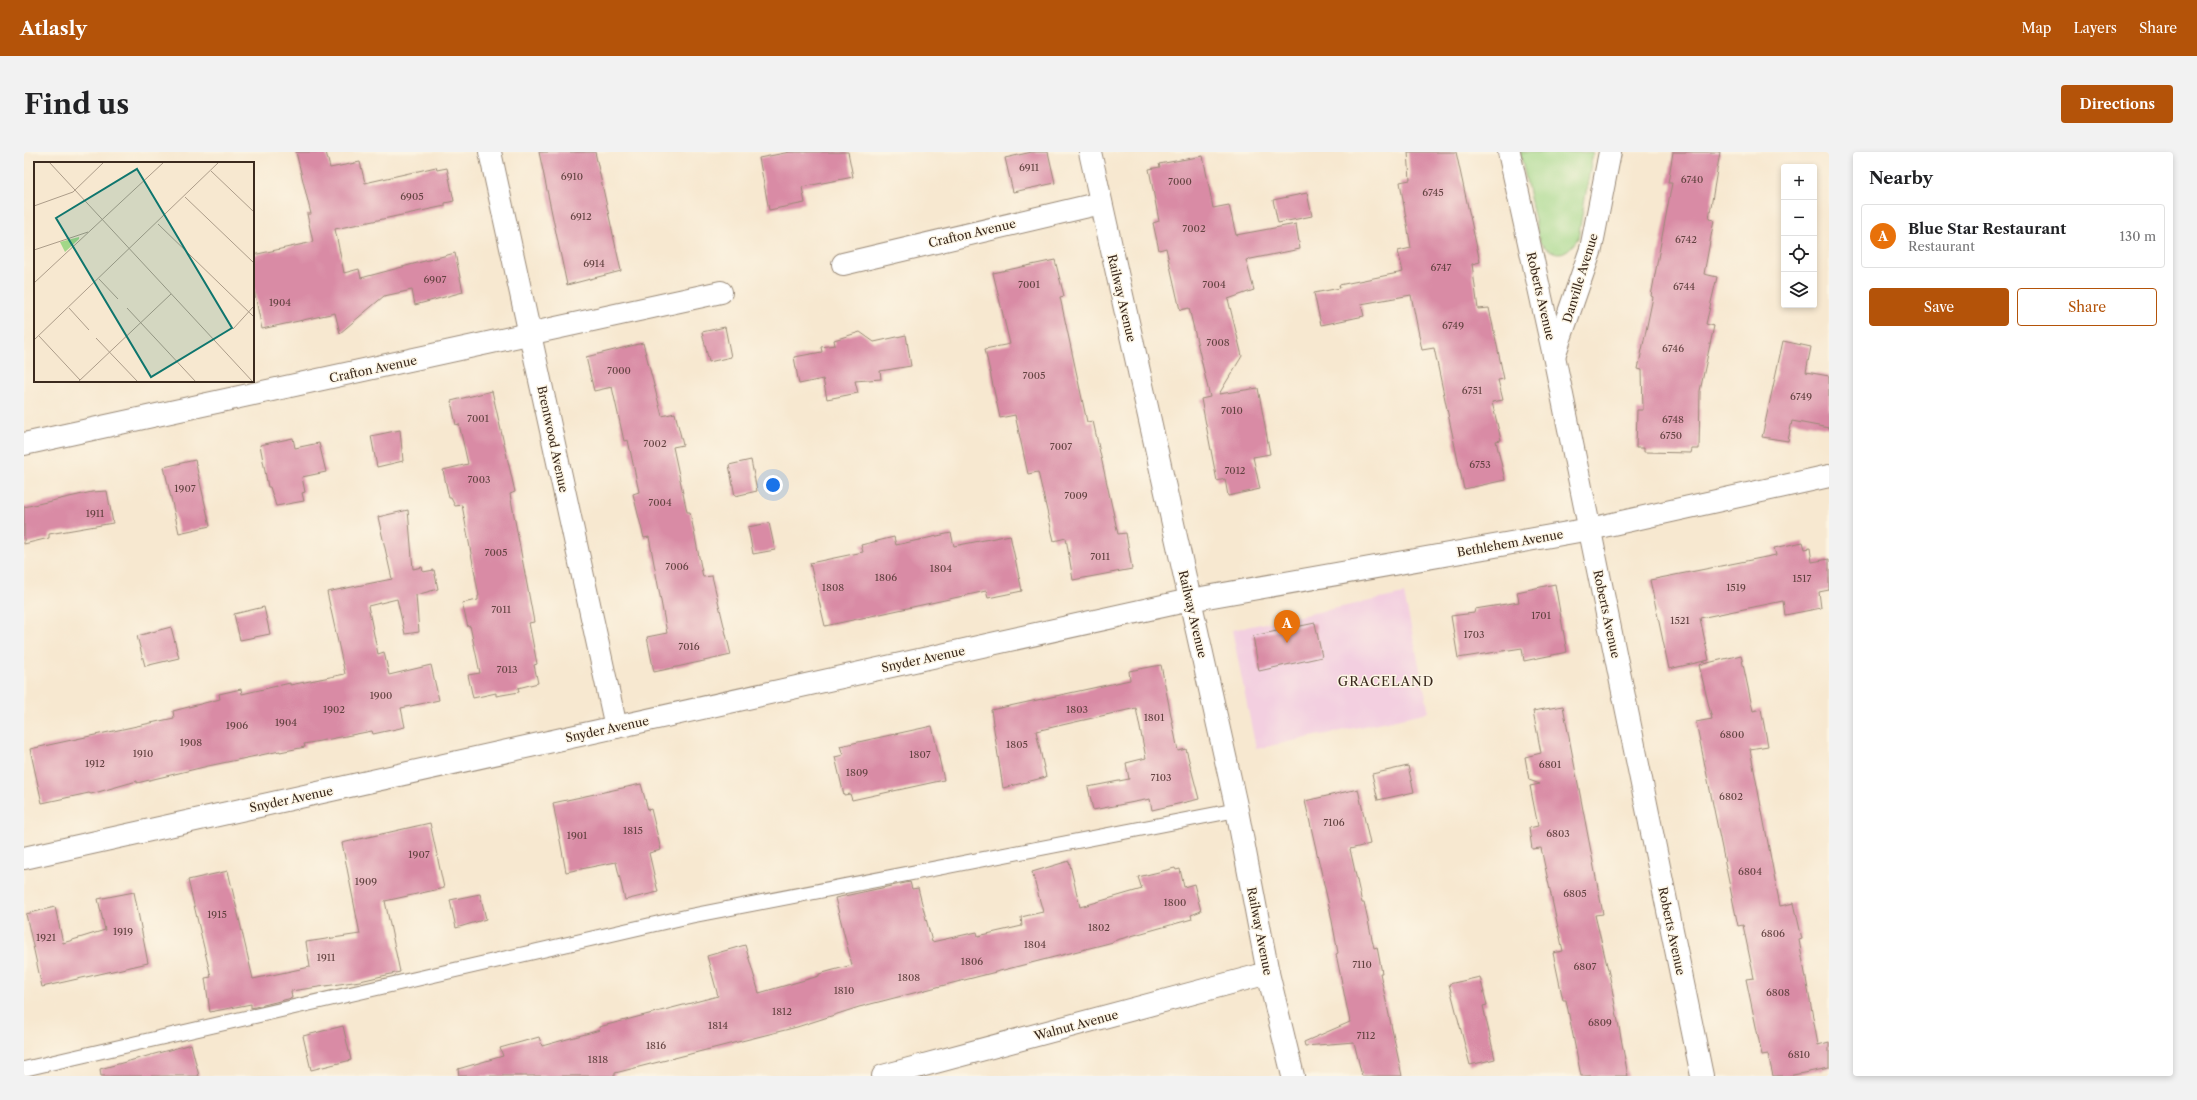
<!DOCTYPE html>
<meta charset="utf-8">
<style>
:root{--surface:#fff;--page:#f2f2f2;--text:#202124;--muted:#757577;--line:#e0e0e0;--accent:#b45309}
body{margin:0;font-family:"Libre Caslon Text",serif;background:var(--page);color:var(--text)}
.controls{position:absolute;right:12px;top:12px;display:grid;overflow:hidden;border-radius:4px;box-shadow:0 2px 6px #0003}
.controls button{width:36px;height:36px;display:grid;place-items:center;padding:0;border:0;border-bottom:1px solid var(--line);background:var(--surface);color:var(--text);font:20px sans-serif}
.you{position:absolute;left:749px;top:333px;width:14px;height:14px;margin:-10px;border:3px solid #fff;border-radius:50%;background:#1a73e8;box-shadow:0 0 0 6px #1a73e833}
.badge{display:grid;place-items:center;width:26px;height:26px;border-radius:50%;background:var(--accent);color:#fff;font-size:13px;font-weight:700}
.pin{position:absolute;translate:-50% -33px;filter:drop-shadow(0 1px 2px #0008)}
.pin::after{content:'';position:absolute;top:21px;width:14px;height:12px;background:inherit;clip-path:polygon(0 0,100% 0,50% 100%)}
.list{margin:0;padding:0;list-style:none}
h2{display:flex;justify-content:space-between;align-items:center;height:52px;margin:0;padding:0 16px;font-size:17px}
h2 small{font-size:13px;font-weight:400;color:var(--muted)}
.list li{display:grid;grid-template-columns:26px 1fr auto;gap:12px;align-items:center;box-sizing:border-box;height:64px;margin:0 8px 8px;padding:0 8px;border:1px solid var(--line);border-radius:4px}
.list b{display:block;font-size:15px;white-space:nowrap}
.list p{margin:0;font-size:13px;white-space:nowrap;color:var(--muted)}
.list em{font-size:13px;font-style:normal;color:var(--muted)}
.actions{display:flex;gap:8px;padding:12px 16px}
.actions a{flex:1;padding:9px 0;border:1px solid var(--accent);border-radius:4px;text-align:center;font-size:14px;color:var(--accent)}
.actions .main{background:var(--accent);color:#fff}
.icon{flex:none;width:22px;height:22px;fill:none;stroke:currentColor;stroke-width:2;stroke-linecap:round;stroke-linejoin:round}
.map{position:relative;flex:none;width:1805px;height:924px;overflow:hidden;border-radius:4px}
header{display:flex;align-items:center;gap:24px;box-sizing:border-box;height:56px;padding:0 20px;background:var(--accent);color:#fff}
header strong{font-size:19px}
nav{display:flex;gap:22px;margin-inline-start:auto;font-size:14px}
.intro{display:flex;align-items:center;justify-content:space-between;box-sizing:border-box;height:96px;padding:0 24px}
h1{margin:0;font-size:28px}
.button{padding:10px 18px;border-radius:4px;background:var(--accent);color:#fff;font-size:14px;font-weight:700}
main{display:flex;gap:24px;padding:0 24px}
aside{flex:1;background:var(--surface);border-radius:4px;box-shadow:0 2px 6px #0003}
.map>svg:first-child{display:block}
.built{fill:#f3cfe0}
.green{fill:#a2d788;stroke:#6e8053}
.building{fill:#d98ba5}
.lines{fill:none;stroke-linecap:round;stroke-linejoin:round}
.lane-casing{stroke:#998977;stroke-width:16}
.street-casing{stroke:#998977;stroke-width:24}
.lane{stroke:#fff;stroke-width:14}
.street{stroke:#fff;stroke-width:22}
.labels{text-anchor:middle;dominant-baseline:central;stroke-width:3;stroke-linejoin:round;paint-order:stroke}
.number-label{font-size:10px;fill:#624240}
.street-label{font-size:12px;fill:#3b2a1e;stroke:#fcf5e5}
.neighbourhood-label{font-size:13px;letter-spacing:1px;fill:#3b2a1e;stroke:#fcf5e5}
.inset-road{fill:none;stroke:#ac9c89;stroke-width:1}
.view{fill:#0f766e;fill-opacity:0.15;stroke:#0f766e;stroke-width:2}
.inset-edge{fill:none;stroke:#3b2a1e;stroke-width:2}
</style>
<header>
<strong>Atlasly</strong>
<nav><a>Map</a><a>Layers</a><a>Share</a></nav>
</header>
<div class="intro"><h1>Find us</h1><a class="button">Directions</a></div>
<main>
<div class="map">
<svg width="1805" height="924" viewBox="0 0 1805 924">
<rect width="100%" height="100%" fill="#fcf5e5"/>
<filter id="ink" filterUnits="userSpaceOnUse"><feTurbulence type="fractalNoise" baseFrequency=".025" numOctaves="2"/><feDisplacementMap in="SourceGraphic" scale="8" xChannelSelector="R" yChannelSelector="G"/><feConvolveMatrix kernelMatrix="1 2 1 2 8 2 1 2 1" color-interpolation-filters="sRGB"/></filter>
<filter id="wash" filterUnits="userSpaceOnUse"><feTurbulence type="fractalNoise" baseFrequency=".012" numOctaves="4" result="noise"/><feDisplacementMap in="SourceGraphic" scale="16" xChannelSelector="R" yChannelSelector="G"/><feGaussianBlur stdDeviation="0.9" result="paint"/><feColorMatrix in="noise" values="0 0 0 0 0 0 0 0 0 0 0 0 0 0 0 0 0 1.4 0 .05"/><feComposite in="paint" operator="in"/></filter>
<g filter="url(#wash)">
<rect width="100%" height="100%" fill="#f7e8d0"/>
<polygon class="built" points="1380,442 1405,560 1232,597 1208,478"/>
<path class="green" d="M1496 0H1569L1554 86C1542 104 1533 106 1516 91Z"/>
<g id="blocks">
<g class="building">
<polygon points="272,0 302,0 306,16 336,10 341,31 412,15 413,18 423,16 430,49 421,51 421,54 311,77 320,121 335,117 337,126 431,101 439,140 391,153 388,138 360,144 316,181 311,161 238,177 229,133 229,103 289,90 283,62 287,62"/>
<polygon points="515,0 571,0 597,119 543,133"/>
<polygon points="766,0 824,0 829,25 778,35 781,51 745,58 735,6"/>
<polygon points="1008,0 1024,0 1031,31 989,40 981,6"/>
<polygon points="1384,0 1432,0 1456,110 1448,112 1454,157 1465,156 1480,227 1474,228 1479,248 1468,250 1477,288 1472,289 1481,328 1440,337 1410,196 1398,198 1387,143 1337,152 1340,164 1297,173 1290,141 1316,136 1315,133 1379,120 1374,99 1387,96 1376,30 1386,28"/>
<polygon points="1649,0 1696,0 1685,67 1690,68 1680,122 1693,125 1682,172 1690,174 1676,239 1675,297 1668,297 1667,301 1620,300 1620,296 1612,296 1613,258 1619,258 1618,218 1614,217 1629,145 1627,144 1648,31 1644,31"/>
<polygon points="1179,4 1189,56 1205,53 1212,83 1272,72 1276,97 1222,108 1230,138 1204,147 1218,204 1195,242 1234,236 1246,302 1229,305 1236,337 1204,344 1201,327 1193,329 1177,247 1186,245 1165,156 1156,158 1142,96 1135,98 1129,71 1135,69 1125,17 1136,15 1135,12"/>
<polygon points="1283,41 1288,64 1254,71 1249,48"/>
<polygon points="1031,108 1040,144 1036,145 1063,270 1069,269 1094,382 1102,381 1108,417 1049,428 1042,386 1030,389 1014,320 1004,322 991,263 976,266 961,197 986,192 969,121"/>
<polygon points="701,175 707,205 685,210 678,180"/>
<polygon points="836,180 850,190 882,183 887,214 856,219 857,227 831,229 834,241 803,247 799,227 775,232 770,205 798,200 797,195 811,193 810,188"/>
<polygon points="1759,189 1787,195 1782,220 1805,224 1805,276 1768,269 1764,289 1738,285"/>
<polygon points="619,191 638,264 651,261 659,293 649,295 663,360 666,360 679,425 688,424 707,503 630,520 623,485 643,481 625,385 620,386 609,342 615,340 604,288 600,289 588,235 570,239 562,205"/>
<polygon points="468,239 491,340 486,342 510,470 505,471 513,512 510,513 514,531 494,536 495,540 472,544 472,541 449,546 444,523 456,521 446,474 444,475 438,451 454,448 454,444 455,444 438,353 431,354 427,346 425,346 419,318 444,312 435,272 432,273 427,249"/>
<polygon points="376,278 379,309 353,315 347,284"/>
<polygon points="269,286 271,296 295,291 302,320 278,325 281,340 278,341 280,349 252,354 246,335 244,335 236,293"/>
<polygon points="171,308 186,374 155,381 140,315"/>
<polygon points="727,308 733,339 711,344 705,313"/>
<polygon points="83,339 89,371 25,382 25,386 0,392 0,355 68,340"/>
<polygon points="384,358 389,417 398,415 399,420 410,418 414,437 392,443 395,480 381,482 373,447 344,454 354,502 360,500 365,523 407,513 415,548 377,556 381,575 349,582 348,579 280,592 281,595 256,600 256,599 184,614 113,631 113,629 67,642 65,641 18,651 6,597 150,566 149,559 196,547 195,542 217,537 218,542 266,531 266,533 321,522 303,440 368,427 354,365"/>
<polygon points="745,371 751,398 729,402 724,375"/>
<polygon points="927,381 930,394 986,383 998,439 964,446 962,439 801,474 786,411 839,400 837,393 870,385 872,393"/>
<polygon points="1779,390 1781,397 1786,396 1788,410 1805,407 1805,438 1795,440 1797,456 1761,463 1759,449 1676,466 1685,508 1645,517 1626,428 1747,404 1752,403 1750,396"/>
<polygon points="1531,432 1543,500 1500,509 1498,496 1434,506 1427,464 1450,461 1451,457 1495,450 1493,440"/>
<polygon points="240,455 246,482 216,488 210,462"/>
<polygon points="1291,471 1298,505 1235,519 1229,484"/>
<polygon points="147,475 155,506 121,514 113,484"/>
<polygon points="1717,503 1729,559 1737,557 1744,594 1726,597 1756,754 1770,751 1778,787 1775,788 1794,893 1805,890 1805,916 1764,924 1749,924 1744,902 1738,903 1722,827 1730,826 1719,773 1714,774 1672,570 1688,567 1675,513"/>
<polygon points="1137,513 1154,599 1162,597 1175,647 1128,658 1126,647 1069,658 1064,635 1105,627 1102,611 1122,606 1112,556 1012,579 1022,625 979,636 967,558 1106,528 1105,519"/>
<polygon points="1539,554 1579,762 1571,763 1586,826 1604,924 1557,924 1542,848 1539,848 1529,801 1539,799 1517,696 1508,697 1505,676 1514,674 1506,634 1516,632 1505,628 1501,605 1517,601 1509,559"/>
<polygon points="908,574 920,628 828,648 826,642 820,643 811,605 819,603 816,594"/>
<polygon points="1384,614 1390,640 1354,648 1348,622"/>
<polygon points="617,632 624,658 627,657 637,698 625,701 634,740 601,748 592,710 542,720 529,651"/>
<polygon points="1334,637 1346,692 1326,697 1338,751 1340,751 1350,796 1353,795 1358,821 1356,821 1378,924 1338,924 1330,890 1281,894 1280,890 1326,870 1312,802 1314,801 1306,758 1281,649"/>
<polygon points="406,671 420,736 361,749 376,820 336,829 267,839 268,846 227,856 227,852 186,860 181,826 187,825 164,728 204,719 229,827 286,815 282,790 336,782 318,691"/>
<polygon points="1045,709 1056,755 1118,737 1114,725 1151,716 1152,718 1156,717 1160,735 1170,732 1177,759 1167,763 1168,767 1089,789 1089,790 835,855 773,875 591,921 591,924 435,924 434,917 479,904 476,896 515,885 518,894 576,878 575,875 694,844 683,804 721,793 735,841 795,824 795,822 828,813 811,746 886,730 888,737 894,736 908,790 953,780 954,784 998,774 997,765 1019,760 1008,720"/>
<polygon points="110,740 124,811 18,835 2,762 31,755 39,791 81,778 74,747"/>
<polygon points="456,742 462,767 432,776 426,748"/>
<polygon points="1456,825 1463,853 1459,854 1471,907 1446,913 1425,832"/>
<polygon points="319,874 327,908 287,918 279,884"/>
<polygon points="167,892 175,924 77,924 76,917"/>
</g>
</g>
</g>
<g filter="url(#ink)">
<use href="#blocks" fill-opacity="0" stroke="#998977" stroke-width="1"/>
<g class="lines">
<defs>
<polyline id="lane" points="0,917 666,764 1213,658"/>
<g id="street">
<polyline points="466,0 592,575"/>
<polyline points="1066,0 1213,658 1244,821 1269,924"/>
<polyline points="1485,0 1530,204 1678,924"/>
<polyline points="819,112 1077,51"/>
<polyline points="1530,204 1567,97 1586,0"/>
<polyline points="0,292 697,140"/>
<polyline points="0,706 1166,448 1566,377 1805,324"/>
<polyline points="859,924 1244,821"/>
</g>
</defs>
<use href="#lane" class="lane-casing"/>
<use href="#street" class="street-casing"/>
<use href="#lane" class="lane"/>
<use href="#street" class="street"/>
</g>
</g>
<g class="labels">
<g class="number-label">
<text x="1005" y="15">6911</text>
<text x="548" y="24">6910</text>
<text x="1668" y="27">6740</text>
<text x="1156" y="29">7000</text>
<text x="1409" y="40">6745</text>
<text x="388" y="44">6905</text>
<text x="557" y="64">6912</text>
<text x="1170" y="76">7002</text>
<text x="1662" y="87">6742</text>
<text x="570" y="111">6914</text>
<text x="1417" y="115">6747</text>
<text x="411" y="127">6907</text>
<text x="1005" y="132">7001</text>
<text x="1190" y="132">7004</text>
<text x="1660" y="134">6744</text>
<text x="256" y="150">1904</text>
<text x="1429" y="173">6749</text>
<text x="1194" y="190">7008</text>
<text x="1649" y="196">6746</text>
<text x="595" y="218">7000</text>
<text x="1010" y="223">7005</text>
<text x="1448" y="238">6751</text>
<text x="1777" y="244">6749</text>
<text x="1208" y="258">7010</text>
<text x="454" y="266">7001</text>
<text x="1649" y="267">6748</text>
<text x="1647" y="283">6750</text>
<text x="631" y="291">7002</text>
<text x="1037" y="294">7007</text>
<text x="1456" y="312">6753</text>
<text x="1211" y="318">7012</text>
<text x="455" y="327">7003</text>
<text x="161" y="336">1907</text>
<text x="1052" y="343">7009</text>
<text x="636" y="350">7004</text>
<text x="71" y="361">1911</text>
<text x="472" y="400">7005</text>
<text x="1076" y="404">7011</text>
<text x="653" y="414">7006</text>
<text x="917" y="416">1804</text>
<text x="862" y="425">1806</text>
<text x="1778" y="426">1517</text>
<text x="809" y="435">1808</text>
<text x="1712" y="435">1519</text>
<text x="477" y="457">7011</text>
<text x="1517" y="463">1701</text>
<text x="1656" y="468">1521</text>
<text x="1450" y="482">1703</text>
<text x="665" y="494">7016</text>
<text x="483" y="517">7013</text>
<text x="357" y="543">1900</text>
<text x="310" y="557">1902</text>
<text x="1053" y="557">1803</text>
<text x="1130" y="565">1801</text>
<text x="262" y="570">1904</text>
<text x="213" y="573">1906</text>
<text x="1708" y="582">6800</text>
<text x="167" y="590">1908</text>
<text x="993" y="592">1805</text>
<text x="119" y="601">1910</text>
<text x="896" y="602">1807</text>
<text x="71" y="611">1912</text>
<text x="1526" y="612">6801</text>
<text x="833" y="620">1809</text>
<text x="1137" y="625">7103</text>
<text x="1707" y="644">6802</text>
<text x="1310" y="670">7106</text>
<text x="609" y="678">1815</text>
<text x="1534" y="681">6803</text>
<text x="553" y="683">1901</text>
<text x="395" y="702">1907</text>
<text x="1726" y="719">6804</text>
<text x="342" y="729">1909</text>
<text x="1551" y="741">6805</text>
<text x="1151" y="750">1800</text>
<text x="193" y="762">1915</text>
<text x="1075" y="775">1802</text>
<text x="99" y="779">1919</text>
<text x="1749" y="781">6806</text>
<text x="22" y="785">1921</text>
<text x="1011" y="792">1804</text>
<text x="302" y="805">1911</text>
<text x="948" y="809">1806</text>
<text x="1338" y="812">7110</text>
<text x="1561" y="814">6807</text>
<text x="885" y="825">1808</text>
<text x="820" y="838">1810</text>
<text x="1754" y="840">6808</text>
<text x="758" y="859">1812</text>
<text x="1576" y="870">6809</text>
<text x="694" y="873">1814</text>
<text x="1342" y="883">7112</text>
<text x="632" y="893">1816</text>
<text x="1775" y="902">6810</text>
<text x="574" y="907">1818</text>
</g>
<g class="street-label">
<text transform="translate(948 81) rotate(-13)">Crafton Avenue</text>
<text transform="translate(1556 126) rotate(-73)">Danville Avenue</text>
<text transform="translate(1517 144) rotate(77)">Roberts Avenue</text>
<text transform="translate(1098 146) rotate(77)">Railway Avenue</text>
<text transform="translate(349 217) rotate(-12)">Crafton Avenue</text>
<text transform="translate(529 287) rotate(78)">Brentwood Avenue</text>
<text transform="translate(1486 391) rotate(-10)">Bethlehem Avenue</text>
<text transform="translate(1169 462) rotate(77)">Railway Avenue</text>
<text transform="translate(1583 462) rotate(78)">Roberts Avenue</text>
<text transform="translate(899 507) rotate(-12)">Snyder Avenue</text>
<text transform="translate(583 577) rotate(-12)">Snyder Avenue</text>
<text transform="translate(267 647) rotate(-12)">Snyder Avenue</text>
<text transform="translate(1236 779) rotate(79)">Railway Avenue</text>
<text transform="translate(1648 779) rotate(78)">Roberts Avenue</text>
<text transform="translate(1052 873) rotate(-15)">Walnut Avenue</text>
</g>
<g class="neighbourhood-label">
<text x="1362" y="529">GRACELAND</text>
</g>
</g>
<g transform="translate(10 10)">
<rect width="220" height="220" fill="#f7e8d0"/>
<path d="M45 75V77L31 90 26 80Z" fill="#a2d788"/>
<path class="inset-road" d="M15 0 219 220M177 9 220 50M151 35 220 101M0 44 39 30 70 0M124 62 220 155M0 88 54 70M65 117 84 137M0 121 130 0M35 146 55 168M93 146 162 220M199 167 220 144M5 174 46 218M62 176 104 220M0 178 185 0M44 220 137 132"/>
<path class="view" d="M103 7 198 166 117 215 22 56Z"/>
<rect width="220" height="220" class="inset-edge"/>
</g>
</svg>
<div class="controls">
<button>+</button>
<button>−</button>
<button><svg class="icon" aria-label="locate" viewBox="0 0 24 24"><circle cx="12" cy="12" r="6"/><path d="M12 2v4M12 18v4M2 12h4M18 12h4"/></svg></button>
<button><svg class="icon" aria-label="layers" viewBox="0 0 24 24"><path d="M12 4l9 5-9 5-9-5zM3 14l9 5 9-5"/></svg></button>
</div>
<div class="you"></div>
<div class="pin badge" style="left:1263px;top:491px;background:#e8710a">A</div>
</div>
<aside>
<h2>Nearby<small></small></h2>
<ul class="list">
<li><span class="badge" style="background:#e8710a">A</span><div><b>Blue Star Restaurant</b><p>Restaurant</p></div><em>130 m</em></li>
</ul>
<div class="actions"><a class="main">Save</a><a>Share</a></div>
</aside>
</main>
